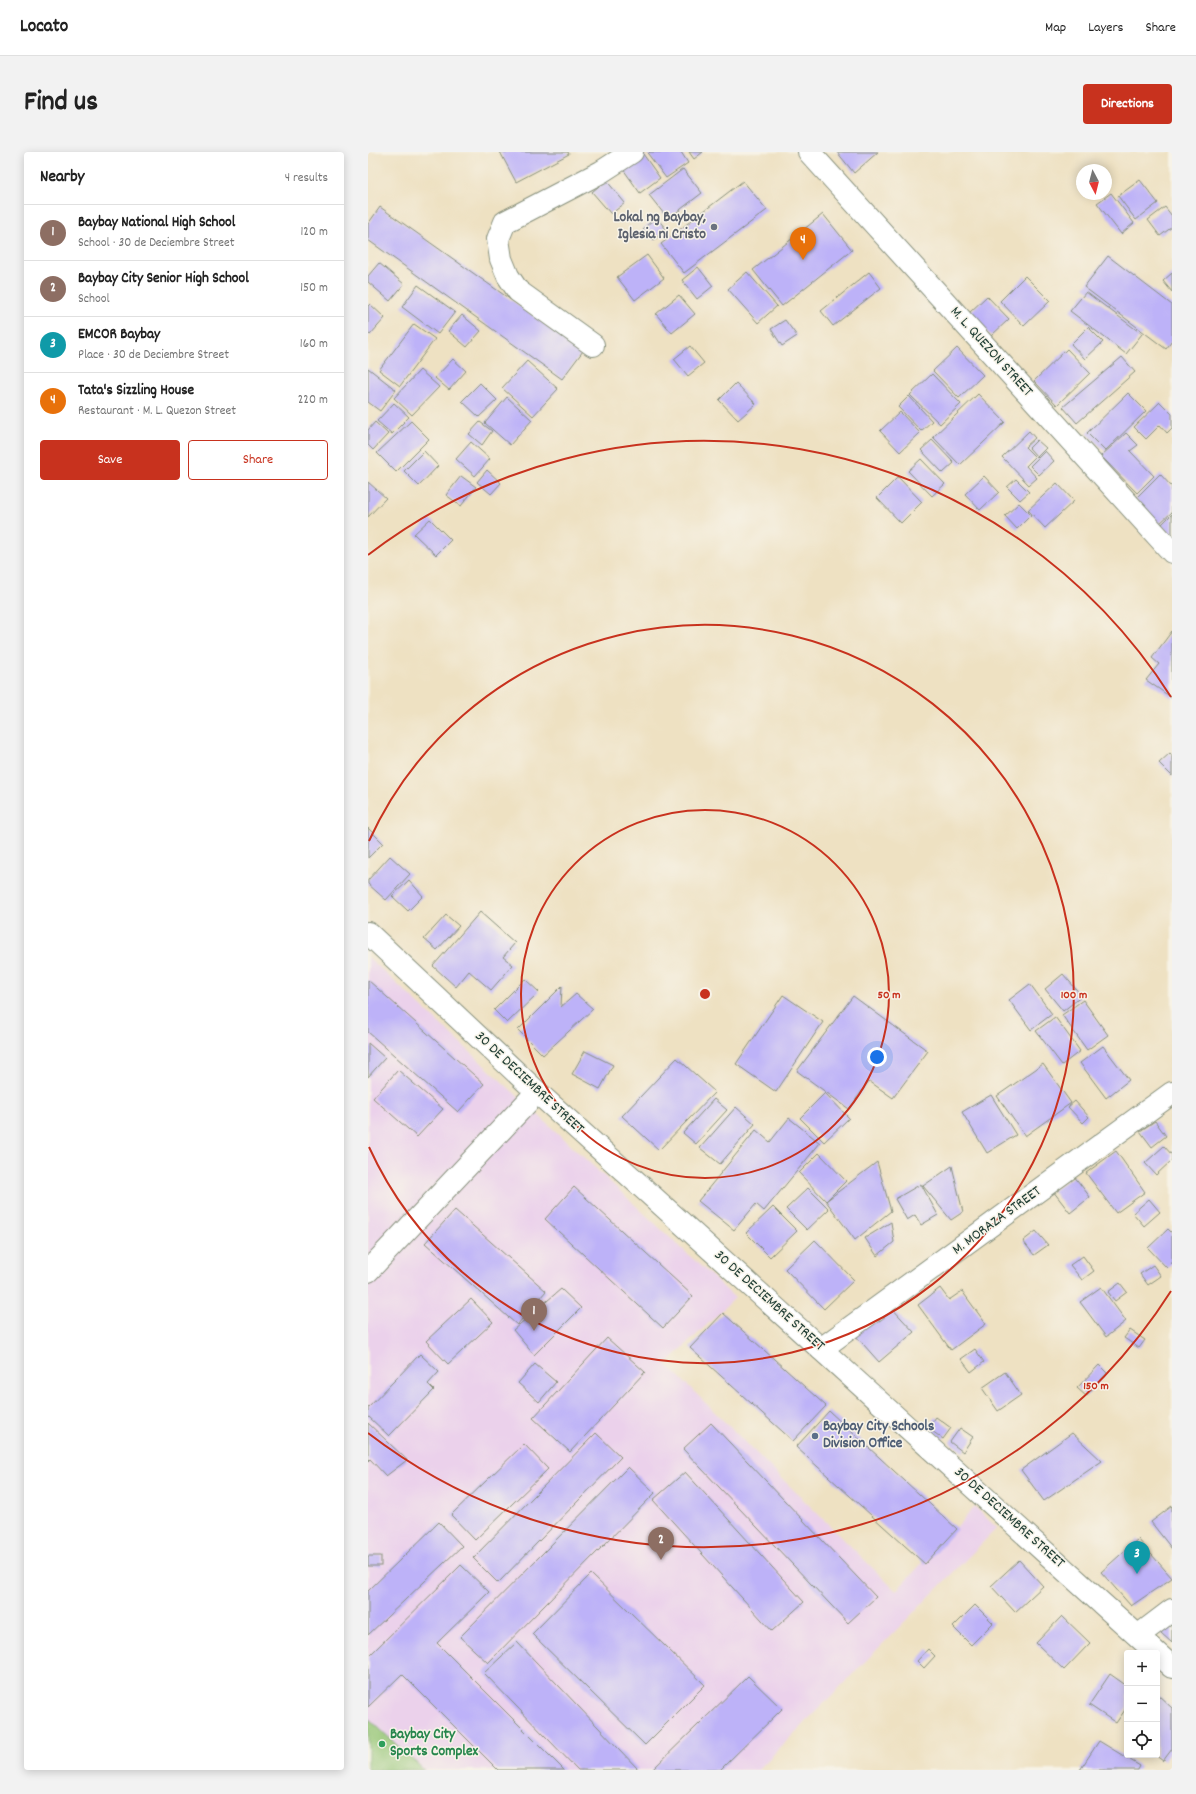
<!DOCTYPE html>
<meta charset="utf-8">
<style>
:root{--surface:#fff;--page:#f2f2f2;--text:#222;--muted:#767676;--line:#e0e0e0;--accent:#c8321e}
body{margin:0;font-family:Dekko,sans-serif;background:var(--page);color:var(--text)}
.controls{position:absolute;right:12px;bottom:12px;display:grid;overflow:hidden;border-radius:4px;box-shadow:0 2px 10px #0003}
.controls button{width:36px;height:36px;display:grid;place-items:center;padding:0;border:0;border-bottom:1px solid var(--line);background:var(--surface);color:var(--text);font:20px sans-serif}
.compass{position:absolute;left:708px;top:12px;width:36px;height:36px;border-radius:50%;background:var(--surface);box-shadow:0 2px 10px #0003;rotate:173deg}
.you{position:absolute;left:509px;top:905px;width:14px;height:14px;margin:-10px;border:3px solid #fff;border-radius:50%;background:#1a73e8;box-shadow:0 0 0 6px #1a73e833}
.badge{display:grid;place-items:center;width:26px;height:26px;border-radius:50%;background:var(--accent);color:#fff;font-size:13px;font-weight:700}
.pin{position:absolute;translate:-50% -33px;filter:drop-shadow(0 1px 2px #0008)}
.pin::after{content:'';position:absolute;top:21px;width:14px;height:12px;background:inherit;clip-path:polygon(0 0,100% 0,50% 100%)}
.list{margin:0;padding:0;list-style:none}
h2{display:flex;justify-content:space-between;align-items:center;height:52px;margin:0;padding:0 16px;font-size:17px}
h2 small{font-size:13px;font-weight:400;color:var(--muted)}
.list li{display:grid;grid-template-columns:26px 1fr auto;gap:12px;align-items:center;box-sizing:border-box;height:56px;padding:0 16px;border-top:1px solid var(--line)}
.list b{display:block;font-size:15px;white-space:nowrap}
.list p{margin:0;font-size:13px;white-space:nowrap;color:var(--muted)}
.list em{font-size:13px;font-style:normal;color:var(--muted)}
.actions{display:flex;gap:8px;padding:12px 16px}
.actions a{flex:1;padding:9px 0;border:1px solid var(--accent);border-radius:4px;text-align:center;font-size:14px;color:var(--accent)}
.actions .main{background:var(--accent);color:#fff}
.icon{flex:none;width:22px;height:22px;fill:none;stroke:currentColor;stroke-width:2;stroke-linecap:round;stroke-linejoin:round}
.map{position:relative;flex:none;width:804px;height:1618px;overflow:hidden;border-radius:4px}
header{display:flex;align-items:center;gap:24px;box-sizing:border-box;height:56px;padding:0 20px;background:var(--surface);border-bottom:1px solid var(--line)}
header strong{font-size:19px}
nav{display:flex;gap:22px;margin-inline-start:auto;font-size:14px}
.intro{display:flex;align-items:center;justify-content:space-between;box-sizing:border-box;height:96px;padding:0 24px}
h1{margin:0;font-size:28px}
.button{padding:10px 18px;border-radius:4px;background:var(--accent);color:#fff;font-size:14px;font-weight:700}
main{display:flex;gap:24px;padding:0 24px}
aside{flex:1;background:var(--surface);border-radius:4px;box-shadow:0 2px 10px #0003}
.map>svg:first-child{display:block}
.built{fill:#ebd1eb}
.green{fill:#95c676;stroke:#5a8255}
.building{fill:#bdb2f8}
.lines{fill:none;stroke-linecap:round;stroke-linejoin:round}
.minor-casing{stroke:#868f7b;stroke-width:24}
.minor{stroke:#fff;stroke-width:22}
.ring{fill:none;stroke:#c8321e;stroke-width:2}
.worship-dot{fill:#6b7280;stroke:#f7f3e8;stroke-width:1.5}
.service-dot{fill:#5c6f8a;stroke:#f7f3e8;stroke-width:1.5}
.leisure-dot{fill:#2e9e5b;stroke:#f7f3e8;stroke-width:1.5}
.labels{text-anchor:middle;dominant-baseline:central;stroke-width:3;stroke-linejoin:round;paint-order:stroke}
.worship-label{font-size:15px;font-weight:bold;fill:#5b616d;stroke:#f7f3e8;text-anchor:end}
.street-label{font-size:15px;fill:#1f3d34;stroke:#f7f3e8}
.service-label{font-size:15px;font-weight:bold;fill:#4e5e75;stroke:#f7f3e8;text-anchor:start}
.leisure-label{font-size:15px;font-weight:bold;fill:#27864d;stroke:#f7f3e8;text-anchor:start}
.centre{fill:#c8321e;stroke:#f7f3e8;stroke-width:2}
.ring-label{font-size:12px;text-anchor:middle;font-weight:bold;fill:#c8321e;stroke:#f7f3e8;stroke-width:3;stroke-linejoin:round;paint-order:stroke}
</style>
<header>
<strong>Locato</strong>
<nav><a>Map</a><a>Layers</a><a>Share</a></nav>
</header>
<div class="intro"><h1>Find us</h1><a class="button">Directions</a></div>
<main>
<aside>
<h2>Nearby<small>4 results</small></h2>
<ul class="list">
<li><span class="badge" style="background:#8d6e63">1</span><div><b>Baybay National High School</b><p>School · 30 de Deciembre Street</p></div><em>120 m</em></li>
<li><span class="badge" style="background:#8d6e63">2</span><div><b>Baybay City Senior High School</b><p>School</p></div><em>150 m</em></li>
<li><span class="badge" style="background:#0f9aa8">3</span><div><b>EMCOR Baybay</b><p>Place · 30 de Deciembre Street</p></div><em>160 m</em></li>
<li><span class="badge" style="background:#e8710a">4</span><div><b>Tata's Sizzling House</b><p>Restaurant · M. L. Quezon Street</p></div><em>220 m</em></li>
</ul>
<div class="actions"><a class="main">Save</a><a>Share</a></div>
</aside>
<div class="map">
<svg width="804" height="1618" viewBox="0 0 804 1618">
<rect width="100%" height="100%" fill="#f7f3e8"/>
<filter id="ink" filterUnits="userSpaceOnUse"><feTurbulence type="fractalNoise" baseFrequency=".025" numOctaves="2"/><feDisplacementMap in="SourceGraphic" scale="8" xChannelSelector="R" yChannelSelector="G"/><feConvolveMatrix kernelMatrix="1 2 1 2 8 2 1 2 1" color-interpolation-filters="sRGB"/></filter>
<filter id="wash" filterUnits="userSpaceOnUse"><feTurbulence type="fractalNoise" baseFrequency=".012" numOctaves="4" result="noise"/><feDisplacementMap in="SourceGraphic" scale="16" xChannelSelector="R" yChannelSelector="G"/><feGaussianBlur stdDeviation="0.9" result="paint"/><feColorMatrix in="noise" values="0 0 0 0 0 0 0 0 0 0 0 0 0 0 0 0 0 1.4 0 .05"/><feComposite in="paint" operator="in"/></filter>
<g filter="url(#wash)">
<rect width="100%" height="100%" fill="#eee1c2"/>
<polygon class="built" points="0,805 367,1146 298,1212 528,1439 607,1355 629,1376 390,1618 56,1618 0,1566"/>
<polygon class="green" points="0,1566 56,1618 0,1618"/>
<g id="blocks">
<g class="building">
<polygon points="132,0 200,0 201,2 148,30"/>
<polygon points="282,0 313,0 320,11 298,26 280,2"/>
<polygon points="321,0 335,0 326,7"/>
<polygon points="469,0 510,0 486,21"/>
<polygon points="275,2 292,26 272,41 255,17"/>
<polygon points="315,17 334,41 300,67 281,43"/>
<polygon points="238,28 257,51 243,62 224,40"/>
<polygon points="772,28 790,51 768,68 750,44"/>
<polygon points="375,29 399,58 316,121 293,92"/>
<polygon points="743,41 766,71 753,82 729,51"/>
<polygon points="12,55 215,199 194,227 0,88 0,72"/>
<polygon points="797,55 804,64 804,75 792,84 780,68"/>
<polygon points="455,62 484,98 414,154 385,118"/>
<polygon points="288,65 298,77 286,88 275,77"/>
<polygon points="279,103 296,126 267,148 249,125"/>
<polygon points="740,104 804,153 804,189 798,197 716,135"/>
<polygon points="11,111 36,132 22,149 0,130 0,124"/>
<polygon points="330,115 345,134 329,147 314,128"/>
<polygon points="379,120 409,154 390,171 360,137"/>
<polygon points="501,120 513,136 465,174 453,159"/>
<polygon points="804,121 804,140 795,129"/>
<polygon points="657,124 682,149 656,174 632,149"/>
<polygon points="50,133 87,160 70,182 34,155"/>
<polygon points="718,140 774,182 758,202 702,159"/>
<polygon points="311,143 327,162 304,181 288,162"/>
<polygon points="619,144 641,167 623,184 601,161"/>
<polygon points="2,152 17,166 2,183 0,181 0,154"/>
<polygon points="94,163 113,179 99,195 80,179"/>
<polygon points="417,168 429,184 414,194 403,177"/>
<polygon points="46,172 67,187 32,234 11,218"/>
<polygon points="720,175 735,190 717,207 703,192"/>
<polygon points="322,194 336,211 320,224 306,207"/>
<polygon points="589,196 615,223 591,246 565,219"/>
<polygon points="699,197 722,221 689,253 666,229"/>
<polygon points="754,205 767,220 709,271 695,255"/>
<polygon points="85,207 98,219 81,238 67,226"/>
<polygon points="159,209 190,237 165,264 134,236"/>
<polygon points="0,216 28,238 12,259 0,250"/>
<polygon points="52,218 71,235 44,263 26,246"/>
<polygon points="564,222 593,252 572,272 542,243"/>
<polygon points="112,231 129,248 111,265 94,249"/>
<polygon points="368,231 388,252 370,268 351,248"/>
<polygon points="760,241 778,259 737,299 719,281"/>
<polygon points="610,242 637,270 592,313 565,285"/>
<polygon points="541,244 564,269 553,279 530,255"/>
<polygon points="139,245 164,268 142,293 117,271"/>
<polygon points="792,250 804,262 804,276 799,281 792,273 778,287 766,275"/>
<polygon points="26,251 41,265 24,282 9,269"/>
<polygon points="532,260 552,281 532,300 512,279"/>
<polygon points="43,269 61,287 28,320 9,301"/>
<polygon points="7,270 20,282 5,298 0,293 0,278"/>
<polygon points="112,270 124,279 114,293 101,282"/>
<polygon points="661,279 667,286 657,295 667,305 658,314 669,326 661,333 634,305"/>
<polygon points="758,281 770,293 762,299 786,324 769,341 733,304"/>
<polygon points="564,288 586,311 575,321 553,298"/>
<polygon points="669,288 678,296 669,305 661,296"/>
<polygon points="103,290 122,307 107,324 88,307"/>
<polygon points="56,299 70,314 51,334 36,319"/>
<polygon points="677,299 686,309 671,323 662,314"/>
<polygon points="553,307 577,332 564,344 540,319"/>
<polygon points="119,318 133,331 123,342 109,330"/>
<polygon points="792,322 804,335 804,360 791,372 767,347"/>
<polygon points="93,324 108,335 93,354 78,343"/>
<polygon points="616,324 631,340 612,358 597,342"/>
<polygon points="530,325 554,350 533,371 509,346"/>
<polygon points="648,327 661,340 652,348 639,335"/>
<polygon points="0,330 18,346 0,365"/>
<polygon points="689,331 706,349 677,376 660,358"/>
<polygon points="651,351 663,363 649,377 637,364"/>
<polygon points="804,362 804,384 793,373"/>
<polygon points="62,367 83,388 68,403 46,382"/>
<polygon points="804,479 804,546 778,528 791,512 784,506"/>
<polygon points="802,601 804,603 804,624 791,611"/>
<polygon points="0,676 15,691 0,706"/>
<polygon points="22,704 42,722 18,748 0,732 0,728"/>
<polygon points="41,728 55,744 40,759 24,744"/>
<polygon points="112,760 147,791 135,805 145,813 123,838 101,819 88,835 65,814"/>
<polygon points="78,763 91,774 69,798 56,787"/>
<polygon points="695,822 714,844 695,859 677,837"/>
<polygon points="157,827 171,840 139,871 126,858"/>
<polygon points="0,828 116,932 90,960 0,880"/>
<polygon points="662,832 684,862 663,878 641,848"/>
<polygon points="194,834 193,855 208,842 225,857 175,903 150,878"/>
<polygon points="415,843 455,870 408,940 368,912"/>
<polygon points="485,844 560,899 525,946 501,929 481,957 429,919"/>
<polygon points="715,848 740,883 719,898 694,863"/>
<polygon points="687,865 712,899 694,913 668,879"/>
<polygon points="0,891 17,906 0,925"/>
<polygon points="735,894 761,928 738,946 712,911"/>
<polygon points="217,899 245,913 232,937 204,922"/>
<polygon points="309,906 347,940 291,998 254,964"/>
<polygon points="675,912 703,951 657,984 629,944"/>
<polygon points="30,918 75,957 49,985 5,946"/>
<polygon points="457,941 481,966 456,990 432,966"/>
<polygon points="623,943 648,983 619,1001 594,960"/>
<polygon points="346,947 359,958 328,992 315,981"/>
<polygon points="707,949 721,965 715,971 700,955"/>
<polygon points="368,955 387,972 352,1012 332,996"/>
<polygon points="421,966 452,991 396,1059 388,1052 366,1078 330,1049 388,978 402,990"/>
<polygon points="787,969 798,984 784,995 772,979"/>
<polygon points="796,994 804,1003 804,1008 788,1023 777,1011"/>
<polygon points="748,999 777,1040 748,1061 718,1021"/>
<polygon points="451,1001 478,1029 458,1049 431,1021"/>
<polygon points="509,1010 523,1059 487,1088 458,1049"/>
<polygon points="584,1014 595,1060 583,1068 555,1034"/>
<polygon points="706,1024 722,1045 702,1061 685,1039"/>
<polygon points="553,1032 570,1063 553,1073 547,1063 539,1068 527,1047"/>
<polygon points="206,1035 325,1144 295,1176 177,1067"/>
<polygon points="440,1036 461,1057 439,1078 418,1057"/>
<polygon points="781,1047 792,1060 776,1074 765,1061"/>
<polygon points="405,1055 429,1079 402,1105 378,1081"/>
<polygon points="87,1058 178,1139 149,1173 57,1091"/>
<polygon points="523,1070 526,1090 509,1104 497,1086"/>
<polygon points="800,1077 804,1081 804,1111 799,1116 780,1096"/>
<polygon points="668,1079 680,1093 666,1103 655,1089"/>
<polygon points="447,1088 486,1128 456,1157 417,1117"/>
<polygon points="715,1104 726,1119 714,1128 702,1113"/>
<polygon points="785,1113 793,1124 780,1133 772,1122"/>
<polygon points="752,1131 759,1140 747,1149 740,1140"/>
<polygon points="733,1135 758,1169 738,1185 712,1150"/>
<polygon points="572,1136 581,1148 594,1139 618,1172 583,1198 550,1153"/>
<polygon points="193,1137 213,1156 166,1203 145,1178"/>
<polygon points="103,1147 125,1170 80,1212 58,1189"/>
<polygon points="521,1153 546,1180 511,1210 487,1183"/>
<polygon points="355,1161 458,1254 425,1289 322,1196"/>
<polygon points="762,1178 777,1188 771,1196 756,1186"/>
<polygon points="239,1186 277,1220 202,1300 165,1266"/>
<polygon points="607,1197 616,1210 603,1220 593,1207"/>
<polygon points="52,1202 71,1220 60,1232 66,1238 21,1284 0,1264 0,1256"/>
<polygon points="167,1212 188,1230 171,1250 150,1231"/>
<polygon points="731,1213 739,1221 718,1244 709,1236"/>
<polygon points="637,1220 653,1243 630,1259 614,1236"/>
<polygon points="461,1259 589,1377 557,1412 428,1295"/>
<polygon points="568,1265 583,1276 575,1287 560,1276"/>
<polygon points="0,1271 39,1308 18,1324 2,1307 0,1309"/>
<polygon points="343,1271 508,1445 480,1471 315,1297"/>
<polygon points="592,1276 605,1285 595,1300 582,1290"/>
<polygon points="228,1281 253,1305 130,1431 105,1406"/>
<polygon points="704,1281 734,1309 676,1349 653,1318"/>
<polygon points="156,1292 180,1317 107,1388 83,1363"/>
<polygon points="260,1315 287,1341 120,1511 92,1485"/>
<polygon points="317,1320 436,1450 404,1479 285,1348"/>
<polygon points="804,1354 804,1397 783,1370"/>
<polygon points="71,1370 94,1394 0,1483 0,1439"/>
<polygon points="770,1387 804,1426 763,1454 733,1420"/>
<rect x="0" y="1404" width="13" height="10"/>
<polygon points="651,1408 675,1434 647,1460 623,1434"/>
<polygon points="93,1413 121,1440 69,1491 196,1618 130,1618 34,1522 0,1555 0,1505"/>
<polygon points="223,1422 337,1533 277,1593 164,1482"/>
<polygon points="607,1453 625,1471 603,1493 585,1475"/>
<polygon points="694,1464 722,1491 696,1518 668,1491"/>
<polygon points="804,1470 804,1491 792,1480"/>
<polygon points="149,1490 270,1617 268,1618 210,1618 116,1521"/>
<polygon points="560,1497 567,1504 556,1516 549,1509"/>
<polygon points="742,1522 759,1534 759,1555 748,1571 721,1553"/>
<polygon points="380,1524 414,1557 352,1618 284,1618"/>
<polygon points="789,1542 804,1556 804,1597 795,1609 787,1603 789,1603"/>
<polygon points="731,1589 772,1614 770,1618 712,1618"/>
</g>
</g>
</g>
<g filter="url(#ink)">
<use href="#blocks" fill-opacity="0" stroke="#868f7b" stroke-width="1"/>
<g class="lines">
<defs>
<g id="minor">
<polyline points="441,0 804,400"/>
<polyline points="225,193 150,139 140,124 133,107 130,87 137,70 233,20 264,0"/>
<polyline points="0,781 169,940 804,1515"/>
<polyline points="0,1119 169,940"/>
<polyline points="453,1197 804,941"/>
<polyline points="771,1483 804,1458"/>
</g>
</defs>
<use href="#minor" class="minor-casing"/>
<use href="#minor" class="minor"/>
</g>
</g>
<g class="ring">
<circle cx="337" cy="842" r="184"/>
<path d="M1 689A369 369 0 1 1 1 995"/>
<path d="M803 1139A553 553 0 0 1 0 1281M0 403A553 553 0 0 1 803 545"/>
</g>
<circle class="worship-dot" cx="346" cy="75" r="4"/>
<circle class="service-dot" cx="447" cy="1284" r="4"/>
<circle class="leisure-dot" cx="14" cy="1592" r="4"/>
<g class="labels">
<g class="worship-label">
<text x="338" y="66">Lokal ng Baybay,<tspan x="338" dy="17">Iglesia ni Cristo</tspan></text>
</g>
<g class="street-label">
<text transform="translate(623 200) rotate(48)">M. L. QUEZON STREET</text>
<text transform="translate(161 931) rotate(43)">30 DE DECIEMBRE STREET</text>
<text transform="translate(629 1069) rotate(-36)">M. MORAZA STREET</text>
<text transform="translate(401 1149) rotate(42)">30 DE DECIEMBRE STREET</text>
<text transform="translate(641 1366) rotate(42)">30 DE DECIEMBRE STREET</text>
</g>
<g class="service-label">
<text x="455" y="1275">Baybay City Schools<tspan x="455" dy="17">Division Office</tspan></text>
</g>
<g class="leisure-label">
<text x="22" y="1583">Baybay City<tspan x="22" dy="17">Sports Complex</tspan></text>
</g>
</g>
<circle cx="337" cy="842" r="6" class="centre"/>
<g class="ring-label">
<text x="521" y="846">50 m</text>
<text x="706" y="846">100 m</text>
<text x="728" y="1237">150 m</text>
</g>
</svg>
<div class="controls">
<button>+</button>
<button>−</button>
<button><svg class="icon" aria-label="locate" viewBox="0 0 24 24"><circle cx="12" cy="12" r="6"/><path d="M12 2v4M12 18v4M2 12h4M18 12h4"/></svg></button>
</div>
<svg class="compass" viewBox="-18 -18 36 36"><path d="M0-13l5 13h-10z" fill="#e53935"/><path d="M0 13l5-13h-10z" fill="#767676"/></svg>
<div class="you"></div>
<div class="pin badge" style="left:166px;top:1179px;background:#8d6e63">1</div>
<div class="pin badge" style="left:293px;top:1408px;background:#8d6e63">2</div>
<div class="pin badge" style="left:769px;top:1422px;background:#0f9aa8">3</div>
<div class="pin badge" style="left:435px;top:108px;background:#e8710a">4</div>
</div>
</main>
